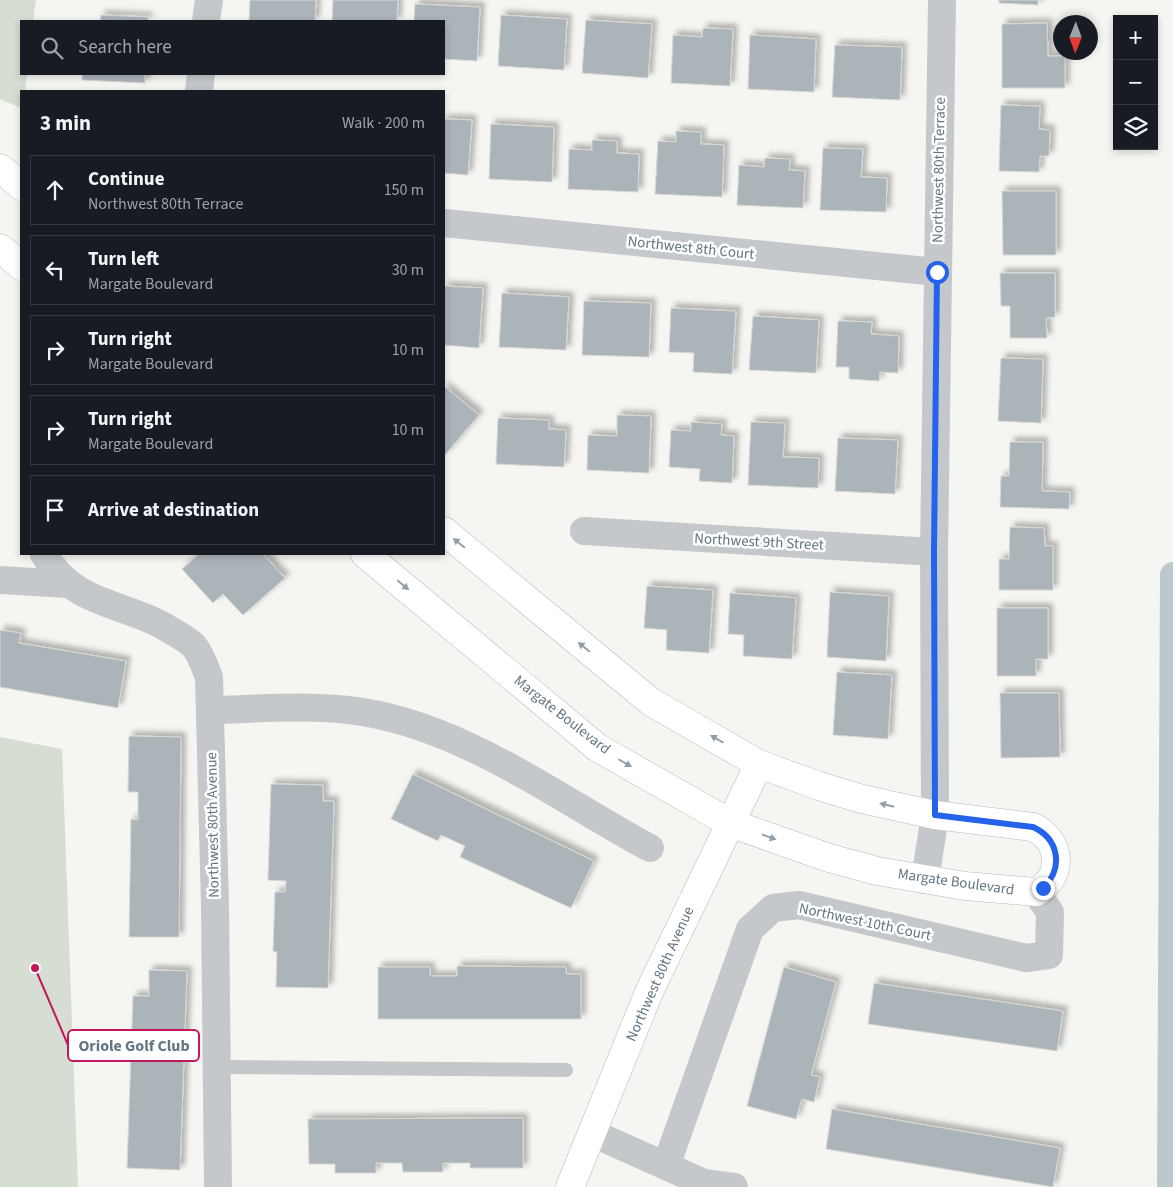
<!DOCTYPE html>
<meta charset="utf-8">
<style>
:root{--surface:#171b24;--page:#20242c;--text:#f1f3f6;--muted:#9ea1a6;--line:#363941}
body{margin:0;font-family:"Source Sans 3",sans-serif;background:var(--page);color:var(--text)}
.controls{position:absolute;right:15px;top:15px;display:grid;overflow:hidden;border-radius:0px;box-shadow:0 2px 8px #0003}
.controls button{width:45px;height:45px;display:grid;place-items:center;padding:0;border:0;border-bottom:1px solid var(--line);background:var(--surface);color:var(--text);font:25px sans-serif}
.compass{position:absolute;left:1053px;top:15px;width:45px;height:45px;border-radius:50%;background:var(--surface);box-shadow:0 2px 8px #0003;rotate:181deg}
.stop{position:absolute;width:15px;height:15px;margin:-11px;border:4px solid #2563eb;border-radius:50%;background:#fff}
.stop.end{background:#2563eb;border-color:#fff;box-shadow:0 1px 5px #0008}
.list{margin:0;padding:0;list-style:none}
h2{display:flex;justify-content:space-between;align-items:center;height:65px;margin:0;padding:0 20px;font-size:21px}
h2 small{font-size:16px;font-weight:400;color:var(--muted)}
.list li{display:grid;grid-template-columns:32px 1fr auto;gap:15px;align-items:center;box-sizing:border-box;height:70px;margin:0 10px 10px;padding:0 10px;border:1px solid var(--line);border-radius:0px}
.list b{display:block;font-size:19px;white-space:nowrap}
.list p{margin:0;font-size:16px;white-space:nowrap;color:var(--muted)}
.list em{font-size:16px;font-style:normal;color:var(--muted)}
.icon{flex:none;width:28px;height:28px;fill:none;stroke:currentColor;stroke-width:2;stroke-linecap:round;stroke-linejoin:round}
.map{position:relative;flex:none;width:1173px;height:1187px;overflow:hidden}
.search{position:absolute;background:var(--surface);box-shadow:0 2px 8px #0003;left:20px;top:20px;width:425px;height:55px;display:flex;align-items:center;gap:12px;box-sizing:border-box;padding:0 18px;border-radius:0px;color:var(--muted);font-size:19px}
.panel{position:absolute;background:var(--surface);box-shadow:0 2px 8px #0003;left:20px;top:90px;width:425px;height:465px;border-radius:0px}
.map>svg:first-child{display:block}
.green{fill:#d6ddd2}
.lines{fill:none;stroke-linecap:round;stroke-linejoin:round}
.canal{stroke:#bbc8cc;stroke-width:26}
.building{fill:#abb4b9;stroke:#d7d7d4;filter:url(#shadow)}
.secondary-casing{stroke:#b4babe;stroke-width:29}
.lane{stroke:#c4c8cb;stroke-width:14}
.street{stroke:#c4c8cb;stroke-width:28}
.secondary{stroke:#fff;stroke-width:28}
.oneway{fill:#919fa9}
.route{stroke:#2563eb;stroke-width:6}
.labels{text-anchor:middle;dominant-baseline:central;stroke-width:5;stroke-linejoin:round;paint-order:stroke}
.street-label{font-size:15px;fill:#627684;stroke:#fff}
.leader{fill:none;stroke:#c2185b;stroke-width:2}
.callout-dot{fill:#c2185b;stroke:#fff;stroke-width:2}
.callout{fill:#fff;stroke:#c2185b;stroke-width:2}
.callout-label{font-size:16px;text-anchor:middle;font-weight:bold;fill:#627684}
</style>
<div class="map">
<svg width="1173" height="1187" viewBox="0 0 1173 1187">
<defs>
<filter id="shadow"><feDropShadow dx="4.5" dy="-4.5" stdDeviation="2.5" flood-color="#0004"/></filter>
</defs>
<rect width="100%" height="100%" fill="#f5f5f1"/>
<g class="green">
<polygon points="0,0 36,0 33,21 21,21 21,74 27,74 25,91 21,91 21,108 0,99"/>
<polygon points="0,737 62,749 78,1187 0,1187"/>
</g>
<g class="lines">
<polyline class="canal" points="1170,1187 1173,575"/>
</g>
<g class="building">
<polygon points="250,0 316,0 315,21 249,21"/>
<polygon points="333,0 398,0 397,21 332,21"/>
<polygon points="999,0 1038,0 1038,5 999,3"/>
<polygon points="415,4 480,7 477,61 444,59 444,21 414,21"/>
<polygon points="101,15 148,17 148,21 100,21"/>
<polygon points="501,15 567,19 564,70 498,66"/>
<polygon points="586,20 652,24 648,78 582,73"/>
<polygon points="1047,23 1048,56 1065,56 1065,88 1002,88 1002,24"/>
<polygon points="703,28 733,29 730,86 671,83 673,35 702,37"/>
<polygon points="750,35 816,39 814,92 748,89"/>
<polygon points="835,45 902,47 900,100 832,97"/>
<polygon points="82,74 145,74 145,83 82,80"/>
<polygon points="1001,105 1040,106 1039,129 1050,130 1049,156 1040,156 1039,172 999,171"/>
<polygon points="444,119 472,120 468,175 444,173"/>
<polygon points="491,124 554,127 552,182 489,179"/>
<polygon points="676,131 701,132 701,144 724,145 722,197 655,194 658,141 676,142"/>
<polygon points="592,140 617,141 617,153 639,154 638,192 568,189 569,149 592,150"/>
<polygon points="823,148 863,149 861,177 887,178 886,212 820,210"/>
<polygon points="765,158 790,159 789,170 805,171 803,208 737,205 739,165 764,167"/>
<polygon points="1002,191 1056,191 1056,255 1003,255"/>
<polygon points="1000,273 1055,273 1055,317 1046,318 1047,338 1010,338 1010,306 1001,306"/>
<polygon points="444,286 483,288 479,348 444,345"/>
<polygon points="502,293 569,297 566,350 499,347"/>
<polygon points="584,301 651,303 649,357 582,355"/>
<polygon points="671,308 736,311 732,374 693,372 694,353 669,352"/>
<polygon points="753,316 819,320 816,373 749,370"/>
<polygon points="838,321 872,322 871,334 899,336 898,373 880,372 879,381 849,379 849,367 836,367"/>
<polygon points="1001,358 1043,359 1041,423 998,421"/>
<polygon points="444,386 479,415 444,456"/>
<polygon points="617,415 651,416 649,473 587,470 588,435 617,436"/>
<polygon points="498,418 549,420 549,429 566,430 564,467 496,464"/>
<polygon points="691,422 722,424 721,435 734,436 732,483 699,481 700,469 669,467 671,430 691,431"/>
<polygon points="751,422 785,423 783,457 819,458 818,488 748,485"/>
<polygon points="838,438 898,440 895,494 835,491"/>
<polygon points="1010,442 1043,442 1042,491 1070,492 1069,509 1000,507 1001,476 1009,476"/>
<polygon points="1010,527 1044,528 1045,546 1053,546 1053,590 999,590 999,559 1009,559"/>
<polygon points="199,554 263,554 285,578 243,615 223,594 213,603 182,569"/>
<polygon points="647,586 713,590 709,653 666,650 667,630 644,628"/>
<polygon points="830,592 889,596 886,661 827,657"/>
<polygon points="730,593 796,598 792,659 743,656 744,635 728,634"/>
<polygon points="997,608 1048,608 1048,659 1036,659 1036,676 997,676"/>
<polygon points="0,630 21,633 19,643 126,661 118,708 0,687"/>
<polygon points="837,672 892,675 888,739 833,735"/>
<polygon points="1000,693 1059,693 1060,757 1001,758"/>
<polygon points="129,736 181,737 179,937 129,937 131,819 138,820 138,792 128,792"/>
<polygon points="413,774 594,861 571,908 460,857 465,846 441,835 438,841 391,819"/>
<polygon points="271,784 323,785 323,801 334,801 328,988 276,987 277,952 273,951 275,892 285,892 286,881 268,880"/>
<polygon points="457,966 566,967 566,974 581,974 581,1019 378,1019 378,967 430,967 430,976 457,976"/>
<polygon points="784,967 836,982 811,1075 820,1077 814,1102 802,1099 796,1119 747,1106"/>
<polygon points="149,970 187,971 180,1170 127,1168 133,996 149,996"/>
<polygon points="874,983 1063,1011 1057,1051 868,1024"/>
<polygon points="832,1109 1060,1148 1053,1187 826,1149"/>
<polygon points="523,1118 523,1168 470,1168 470,1163 443,1163 443,1172 403,1172 402,1163 376,1163 376,1173 335,1173 335,1164 309,1164 308,1119"/>
</g>
<g class="lines">
<defs>
<g id="secondary">
<polyline points="0,168 21,186"/>
<polyline points="0,248 21,266"/>
<path d="M365 554 598 748 730 823 829 858 877 871 965 886 1036 892C1065 876 1061 840 1033 827L935 815 862 799 819 786 759 764 651 702 444 531"/>
<polyline points="570,1187 649,992 759,764"/>
</g>
</defs>
<use href="#secondary" class="secondary-casing"/>
<polyline class="lane" points="216,1067 566,1070"/>
<g class="street">
<polyline points="206,21 209,0"/>
<polyline points="199,91 201,74"/>
<polyline points="444,223 937,272"/>
<polyline points="584,531 934,552"/>
<path d="M44 554C75 608 125 601 172 631 179 635 188 640 194 646 201 655 205 667 209 677L215 906 218 1187"/>
<polyline points="0,580 68,584"/>
<path d="M211 710C256 709 303 705 348 710 458 722 555 797 650 848"/>
<polyline points="925,880 935,815 934,552 942,0"/>
<polyline points="592,1133 704,1183 734,1187"/>
<polyline points="666,1166 750,929 773,908 799,905 1026,958 1049,955 1050,912 1036,892"/>
</g>
<use href="#secondary" class="secondary"/>
</g>
<defs><path id="oneway-solid" d="M-6-.8H1V-3.2L6.5 0L1 3.2V.8H-6Z" transform="scale(1.25)"/></defs>
<g class="oneway">
<use href="#oneway-solid" transform="translate(459 543) rotate(-141)"/>
<use href="#oneway-solid" transform="translate(403 585) rotate(40)"/>
<use href="#oneway-solid" transform="translate(584 647) rotate(-141)"/>
<use href="#oneway-solid" transform="translate(717 739) rotate(-150)"/>
<use href="#oneway-solid" transform="translate(625 763) rotate(30)"/>
<use href="#oneway-solid" transform="translate(887 805) rotate(-167)"/>
<use href="#oneway-solid" transform="translate(769 837) rotate(20)"/>
</g>
<g class="lines">
<path class="route" d="M937 272 934 552 935 815 1033 827C1059 839 1064 868 1043 888"/>
</g>
<g class="labels">
<g class="street-label">
<text transform="translate(939 170) rotate(-89)">Northwest 80th Terrace</text>
<text transform="translate(691 248) rotate(6)">Northwest 8th Court</text>
<text transform="translate(759 542) rotate(3)">Northwest 9th Street</text>
<text transform="translate(562 715) rotate(38)">Margate Boulevard</text>
<text transform="translate(213 825) rotate(-91)">Northwest 80th Avenue</text>
<text transform="translate(956 882) rotate(8)">Margate Boulevard</text>
<text transform="translate(865 922) rotate(12)">Northwest 10th Court</text>
<text transform="translate(660 974) rotate(-66)">Northwest 80th Avenue</text>
</g>
</g>
<path class="leader" d="M35 968L68 1045"/>
<circle class="callout-dot" cx="35" cy="968" r="5"/>
<rect class="callout" x="68" y="1030" width="131" height="31" rx="5"/>
<g class="callout-label">
<text x="134" y="1051">Oriole Golf Club</text>
</g>
</svg>
<div class="controls">
<button>+</button>
<button>−</button>
<button><svg class="icon" aria-label="layers" viewBox="0 0 24 24"><path d="M12 4l9 5-9 5-9-5zM3 14l9 5 9-5"/></svg></button>
</div>
<svg class="compass" viewBox="-18 -18 36 36"><path d="M0-13l5 13h-10z" fill="#e53935"/><path d="M0 13l5-13h-10z" fill="#9ea1a6"/></svg>
<div class="stop" style="left:937px;top:272px"></div>
<div class="stop end" style="left:1043px;top:888px"></div>
<div class="search"><svg class="icon" aria-label="search" viewBox="0 0 24 24"><circle cx="10" cy="10" r="6"/><path d="M15 15l6 6"/></svg>Search here</div>
<section class="panel">
<h2>3 min<small>Walk · 200 m</small></h2>
<ul class="list">
<li><svg class="icon" aria-label="ahead" viewBox="0 0 24 24"><path d="M12 20V5M6 11l6-6 6 6"/></svg><div><b>Continue</b><p>Northwest 80th Terrace</p></div><em>150 m</em></li>
<li><svg class="icon" aria-label="left" viewBox="0 0 24 24"><path d="M17 20v-9H6M10 6l-5 5 5 5"/></svg><div><b>Turn left</b><p>Margate Boulevard</p></div><em>30 m</em></li>
<li><svg class="icon" aria-label="right" viewBox="0 0 24 24"><path d="M7 20v-9h11M14 6l5 5-5 5"/></svg><div><b>Turn right</b><p>Margate Boulevard</p></div><em>10 m</em></li>
<li><svg class="icon" aria-label="right" viewBox="0 0 24 24"><path d="M7 20v-9h11M14 6l5 5-5 5"/></svg><div><b>Turn right</b><p>Margate Boulevard</p></div><em>10 m</em></li>
<li><svg class="icon" aria-label="arrive" viewBox="0 0 24 24"><path d="M6 21V4h12l-3 4 3 4H6"/></svg><div><b>Arrive at destination</b></div></li>
</ul>
</section>
</div>
